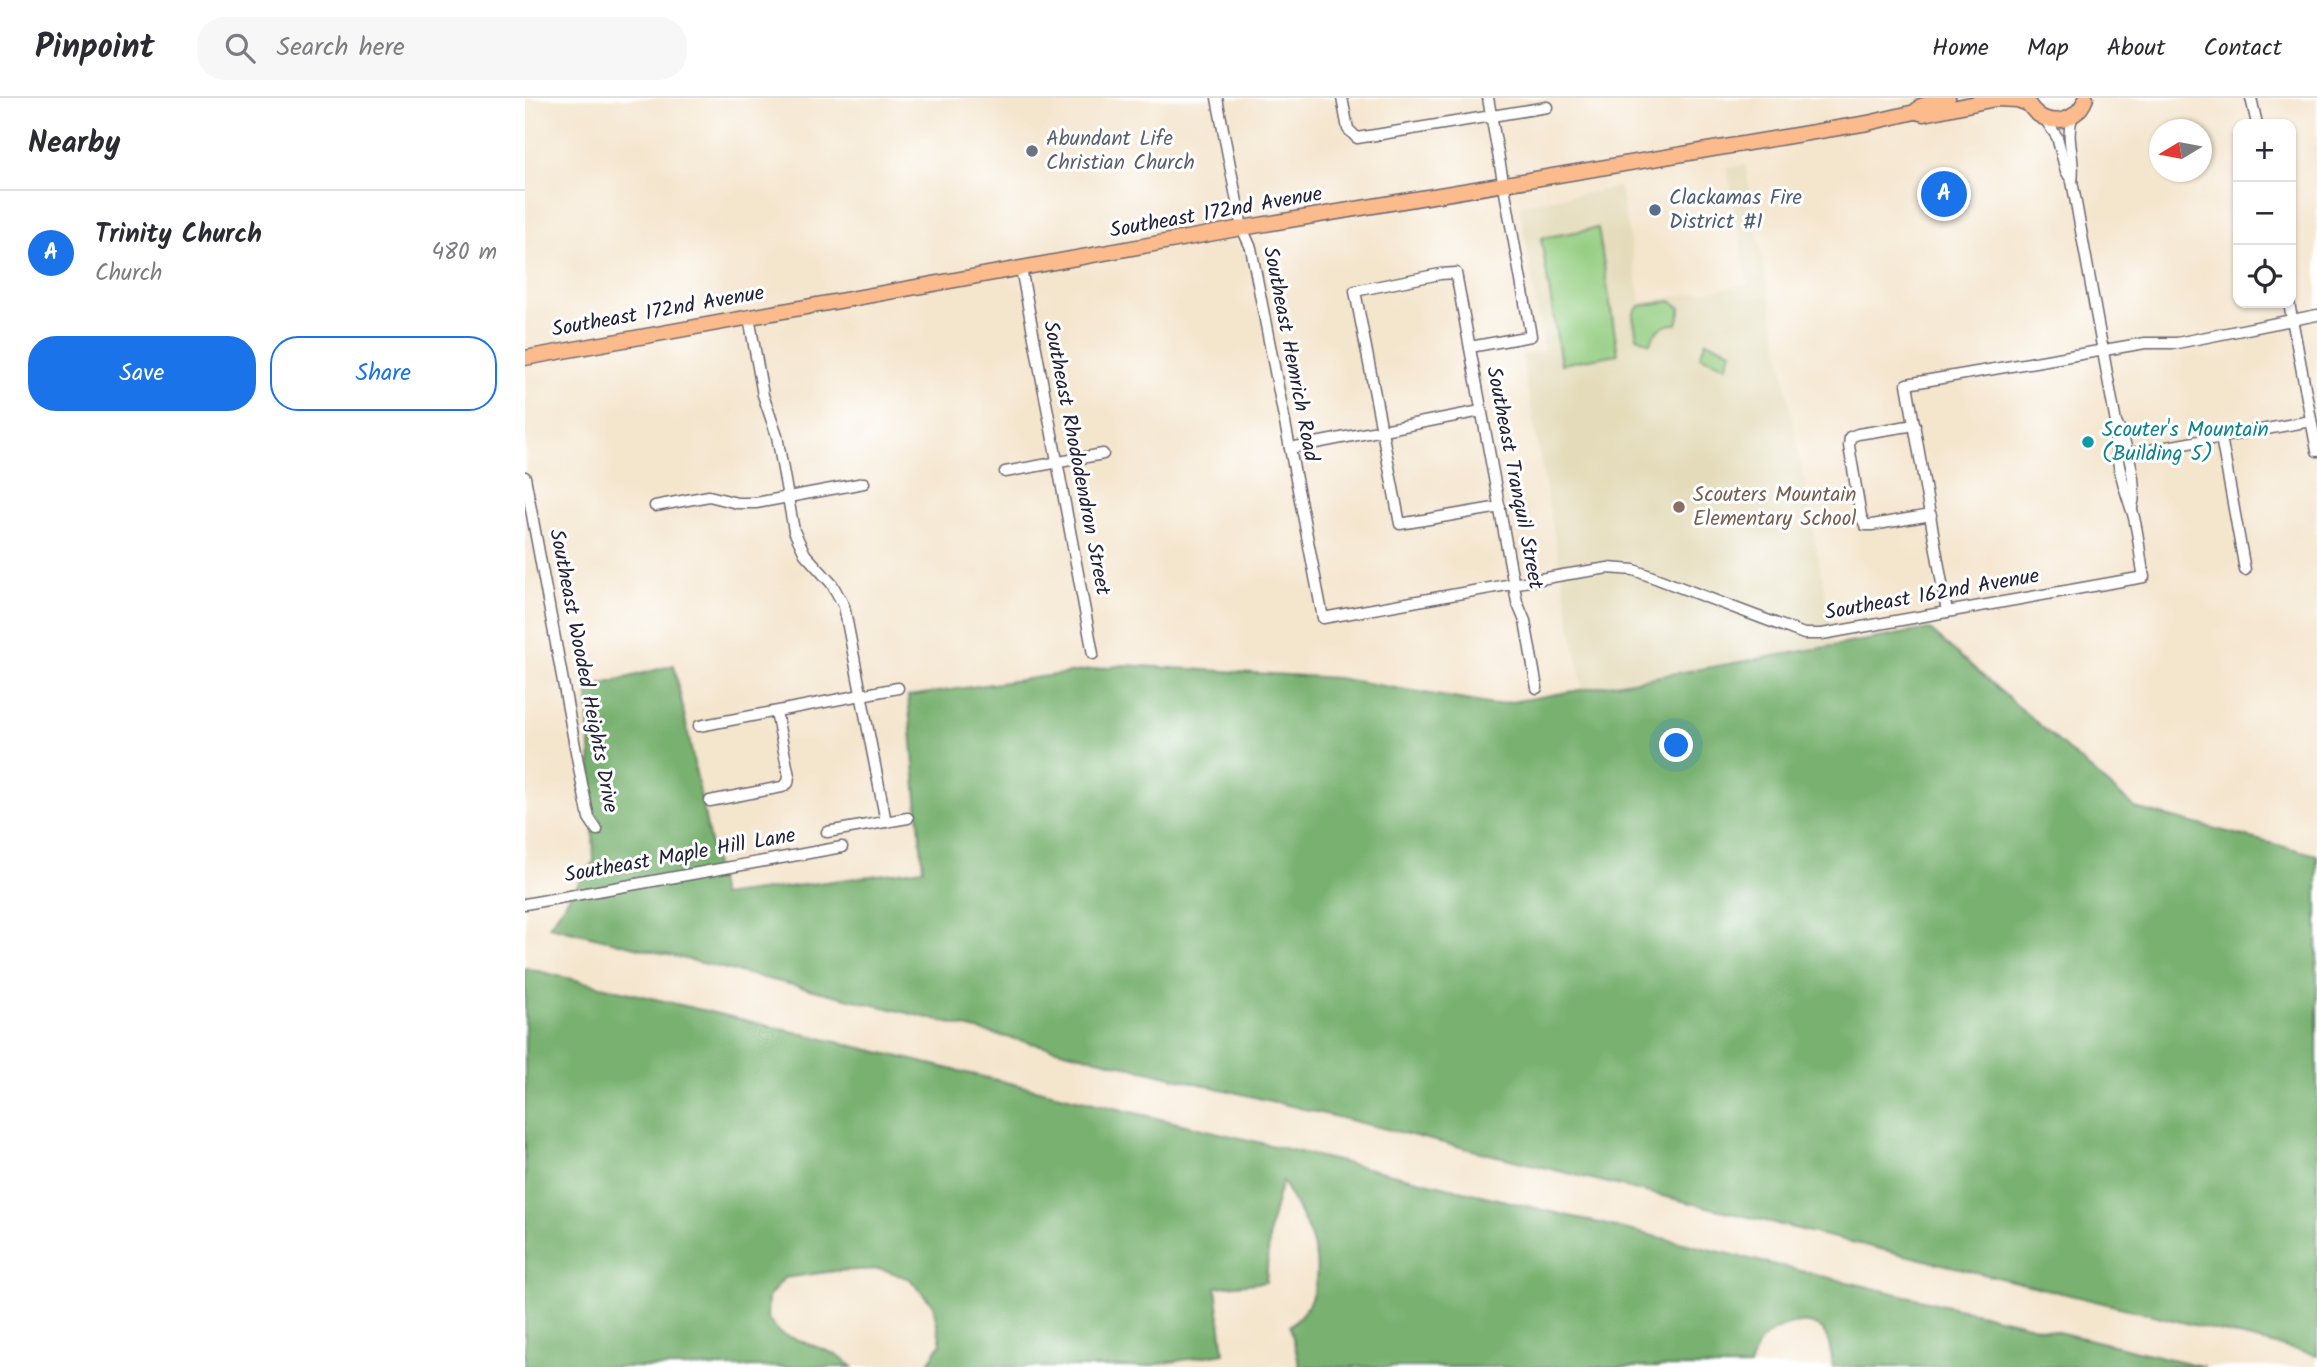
<!DOCTYPE html>
<meta charset="utf-8">
<style>
:root{--surface:#fff;--page:#f7f7f7;--text:#2b2b33;--muted:#7c7c81;--line:#e1e1e2;--accent:#1a73e8}
body{margin:0;font-family:Kalam,sans-serif;background:var(--page);color:var(--text)}
.controls{position:absolute;right:21px;top:21px;display:grid;overflow:hidden;border-radius:14px;box-shadow:0 2px 5px #0004}
.controls button{width:63px;height:63px;display:grid;place-items:center;padding:0;border:0;border-bottom:2px solid var(--line);background:var(--surface);color:var(--text);font:35px sans-serif}
.compass{position:absolute;left:1624px;top:21px;width:63px;height:63px;border-radius:50%;background:var(--surface);box-shadow:0 2px 5px #0004;rotate:260deg}
.you{position:absolute;left:1152px;top:648px;width:24px;height:24px;margin:-18px;border:5px solid #fff;border-radius:50%;background:#1a73e8;box-shadow:0 0 0 10px #1a73e833}
.badge{display:grid;place-items:center;width:46px;height:46px;border-radius:50%;background:var(--accent);color:#fff;font-size:23px;font-weight:700}
.pin{position:absolute;translate:-50% -50%;border:4px solid #fff;box-shadow:0 2px 7px #0006}
.list{margin:0;padding:0;list-style:none}
h2{display:flex;justify-content:space-between;align-items:center;height:91px;margin:0;padding:0 28px;font-size:30px}
h2 small{font-size:23px;font-weight:400;color:var(--muted)}
.list li{display:grid;grid-template-columns:46px 1fr auto;gap:21px;align-items:center;box-sizing:border-box;height:126px;padding:0 28px;border-top:2px solid var(--line)}
.list b{display:block;font-size:26px;white-space:nowrap}
.list p{margin:0;font-size:23px;white-space:nowrap;color:var(--muted)}
.list em{font-size:23px;font-style:normal;color:var(--muted)}
.actions{display:flex;gap:14px;padding:21px 28px}
.actions a{flex:1;padding:16px 0;border:2px solid var(--accent);border-radius:28px;text-align:center;font-size:24px;color:var(--accent)}
.actions .main{background:var(--accent);color:#fff}
.icon{flex:none;width:38px;height:38px;fill:none;stroke:currentColor;stroke-width:2;stroke-linecap:round;stroke-linejoin:round}
.map{position:relative;flex:none;width:1792px;height:1269px;overflow:hidden}
header{display:flex;align-items:center;gap:42px;box-sizing:border-box;height:98px;padding:0 35px;background:var(--surface);border-bottom:2px solid var(--line)}
header strong{font-size:33px}
nav{display:flex;gap:38px;margin-inline-start:auto;font-size:24px}
.search{width:490px;height:63px;background:var(--page);display:flex;align-items:center;gap:18px;box-sizing:border-box;padding:0 24px;border-radius:28px;color:var(--muted);font-size:26px}
main{display:flex}
aside{flex:1;background:var(--surface)}
.map>svg:first-child{display:block}
.built{fill:#e4dbba}
.green{fill:#95ce82;stroke:#5c785e;stroke-width:2}
.forest{fill:#78b170;stroke:#4d6a56;stroke-width:2}
.lines{fill:none;stroke-linecap:round;stroke-linejoin:round}
.minor-casing{stroke:#6c666e;stroke-width:13}
.major-casing{stroke:#6c666e;stroke-width:17}
.minor{stroke:#fff;stroke-width:10}
.major{stroke:#fbbb8c;stroke-width:14}
.worship-dot{fill:#6b7280;stroke:#fff;stroke-width:2.5}
.service-dot{fill:#5c6f8a;stroke:#fff;stroke-width:2.5}
.culture-dot{fill:#0f9aa8;stroke:#fff;stroke-width:2.5}
.education-dot{fill:#8d6e63;stroke:#fff;stroke-width:2.5}
.labels{text-anchor:middle;dominant-baseline:central;stroke-width:6;stroke-linejoin:round;paint-order:stroke}
.worship-label{font-size:21px;fill:#5b616d;stroke:#fff;text-anchor:start}
.service-label{font-size:21px;fill:#4e5e75;stroke:#fff;text-anchor:start}
.street-label{font-size:21px;fill:#22223b;stroke:#fff}
.culture-label{font-size:21px;fill:#0d838f;stroke:#fff;text-anchor:start}
.education-label{font-size:21px;fill:#785e54;stroke:#fff;text-anchor:start}
</style>
<header>
<strong>Pinpoint</strong>
<div class="search"><svg class="icon" aria-label="search" viewBox="0 0 24 24"><circle cx="10" cy="10" r="6"/><path d="M15 15l6 6"/></svg>Search here</div>
<nav><a>Home</a><a>Map</a><a>About</a><a>Contact</a></nav>
</header>
<main>
<aside>
<h2>Nearby<small></small></h2>
<ul class="list">
<li><span class="badge">A</span><div><b>Trinity Church</b><p>Church</p></div><em>480 m</em></li>
</ul>
<div class="actions"><a class="main">Save</a><a>Share</a></div>
</aside>
<div class="map">
<svg width="1792" height="1269" viewBox="0 0 1792 1269">
<rect width="100%" height="100%" fill="#fff"/>
<filter id="ink" filterUnits="userSpaceOnUse"><feTurbulence type="fractalNoise" baseFrequency=".0143" numOctaves="2"/><feDisplacementMap in="SourceGraphic" scale="14" xChannelSelector="R" yChannelSelector="G"/><feConvolveMatrix kernelMatrix="1 2 1 2 8 2 1 2 1" color-interpolation-filters="sRGB"/></filter>
<filter id="wash" filterUnits="userSpaceOnUse"><feTurbulence type="fractalNoise" baseFrequency=".00686" numOctaves="4" result="noise"/><feDisplacementMap in="SourceGraphic" scale="28" xChannelSelector="R" yChannelSelector="G"/><feGaussianBlur stdDeviation="1.57" result="paint"/><feColorMatrix in="noise" values="0 0 0 0 0 0 0 0 0 0 0 0 0 0 0 0 0 1.4 0 .05"/><feComposite in="paint" operator="in"/></filter>
<g filter="url(#wash)">
<rect width="100%" height="100%" fill="#f4e5cd"/>
<polygon class="built" points="1220,67 1310,548 1058,593 996,257 1019,253 995,110 998,106 1095,89 1116,204 1223,186 1202,70"/>
<g class="green">
<polygon points="1073,130 1093,256 1036,266 1016,140"/>
<path d="M1146 203 1156 210 1152 226C1138 226 1130 232 1125 245L1112 239 1108 218 1110 212 1115 208Z"/>
<polygon points="1181,243 1207,253 1201,268 1175,258"/>
</g>
<g class="forest">
<polygon points="1404,531 1610,710 1792,757 1792,1257 24,828 69,763 63,590 149,567 196,798 398,771 383,598 599,567 812,580 969,607"/>
<path d="M0 870 1680 1269H1308C1306 1258 1305 1240 1297 1232 1282 1216 1248 1230 1236 1243 1230 1250 1228 1261 1225 1269H775L765 1228C771 1222 779 1215 783 1207 806 1163 779 1121 757 1083L745 1129 741 1184 691 1189 699 1255 617 1269H401L416 1245 408 1207 385 1181 357 1171 310 1173 259 1180 243 1200 242 1219 254 1235 313 1257 328 1269H0Z"/>
</g>
</g>
<g filter="url(#ink)">
<g class="lines">
<defs>
<g id="minor">
<path d="M692 0 717 130 726 150 798 520 1038 477 1083 470 1109 472 1279 536H1297L1619 479C1614 457 1614 431 1606 410 1597 383 1588 353 1591 325L1547 83 1541 73 1532 39 1520 21"/>
<polyline points="817,0 823,31 832,40 1022,9"/>
<polyline points="1726,0 1732,26"/>
<path d="M1547 19C1540 42 1551 61 1547 83"/>
<polyline points="496,170 568,556"/>
<polyline points="1764,205 1792,353"/>
<polyline points="224,219 238,297 252,338 269,433 280,456 307,486 319,508 361,724"/>
<polyline points="945,249 1006,238 963,0"/>
<path d="M1591 325C1603 346 1613 387 1607 410"/>
<polyline points="1390,327 1333,336 1325,339 1324,348 1336,418 1340,427 1347,427 1406,417"/>
<polyline points="1696,339 1720,472"/>
<polyline points="765,350 956,313"/>
<polyline points="1603,356 1786,323"/>
<polyline points="480,374 578,356"/>
<polyline points="0,379 57,686 64,720 72,732"/>
<polyline points="130,408 184,398 212,405 231,405 339,385"/>
<polyline points="975,409 875,426 830,193 915,176 931,175 992,504 1000,523 1012,590"/>
<polyline points="1422,514 1382,286 1620,245 1652,245 1792,217"/>
<polyline points="174,628 373,590"/>
<polyline points="185,703 257,689 263,685 264,678 251,614"/>
<polyline points="302,734 383,720"/>
<polyline points="0,806 317,749"/>
</g>
<g id="major">
<path d="M1501 0C1512 30 1550 30 1561 0"/>
<polyline points="1392,14 1399,16 1470,1 1492,2 1503,6"/>
<polyline points="0,260 717,130 1343,25 1390,14 1396,8 1423,0"/>
</g>
</defs>
<use href="#minor" class="minor-casing"/>
<use href="#major" class="major-casing"/>
<use href="#minor" class="minor"/>
<use href="#major" class="major"/>
</g>
</g>
<circle class="worship-dot" cx="507" cy="53" r="7"/>
<circle class="service-dot" cx="1130" cy="112" r="7"/>
<circle class="culture-dot" cx="1563" cy="344" r="7"/>
<circle class="education-dot" cx="1154" cy="409" r="7"/>
<g class="labels">
<g class="worship-label">
<text x="521" y="41">Abundant Life<tspan x="521" dy="24">Christian Church</tspan></text>
</g>
<g class="service-label">
<text x="1144" y="100">Clackamas Fire<tspan x="1144" dy="24">District #1</tspan></text>
</g>
<g class="street-label">
<text transform="translate(691 115) rotate(-10)">Southeast 172nd Avenue</text>
<text transform="translate(133 214) rotate(-10)">Southeast 172nd Avenue</text>
<text transform="translate(765 256) rotate(79)">Southeast Hemrich Road</text>
<text transform="translate(551 360) rotate(79)">Southeast Rhododendron Street</text>
<text transform="translate(989 380) rotate(79)">Southeast Tranquil Street</text>
<text transform="translate(1407 497) rotate(-10)">Southeast 162nd Avenue</text>
<text transform="translate(58 573) rotate(79)">Southeast Wooded Heights Drive</text>
<text transform="translate(155 758) rotate(-10)">Southeast Maple Hill Lane</text>
</g>
<g class="culture-label">
<text x="1577" y="332">Scouter's Mountain<tspan x="1577" dy="24">(Building 5)</tspan></text>
</g>
<g class="education-label">
<text x="1168" y="397">Scouters Mountain<tspan x="1168" dy="24">Elementary School</tspan></text>
</g>
</g>
</svg>
<div class="controls">
<button>+</button>
<button>−</button>
<button><svg class="icon" aria-label="locate" viewBox="0 0 24 24"><circle cx="12" cy="12" r="6"/><path d="M12 2v4M12 18v4M2 12h4M18 12h4"/></svg></button>
</div>
<svg class="compass" viewBox="-18 -18 36 36"><path d="M0-13l5 13h-10z" fill="#e53935"/><path d="M0 13l5-13h-10z" fill="#7c7c81"/></svg>
<div class="you"></div>
<div class="pin badge" style="left:1419px;top:96px">A</div>
</div>
</main>
